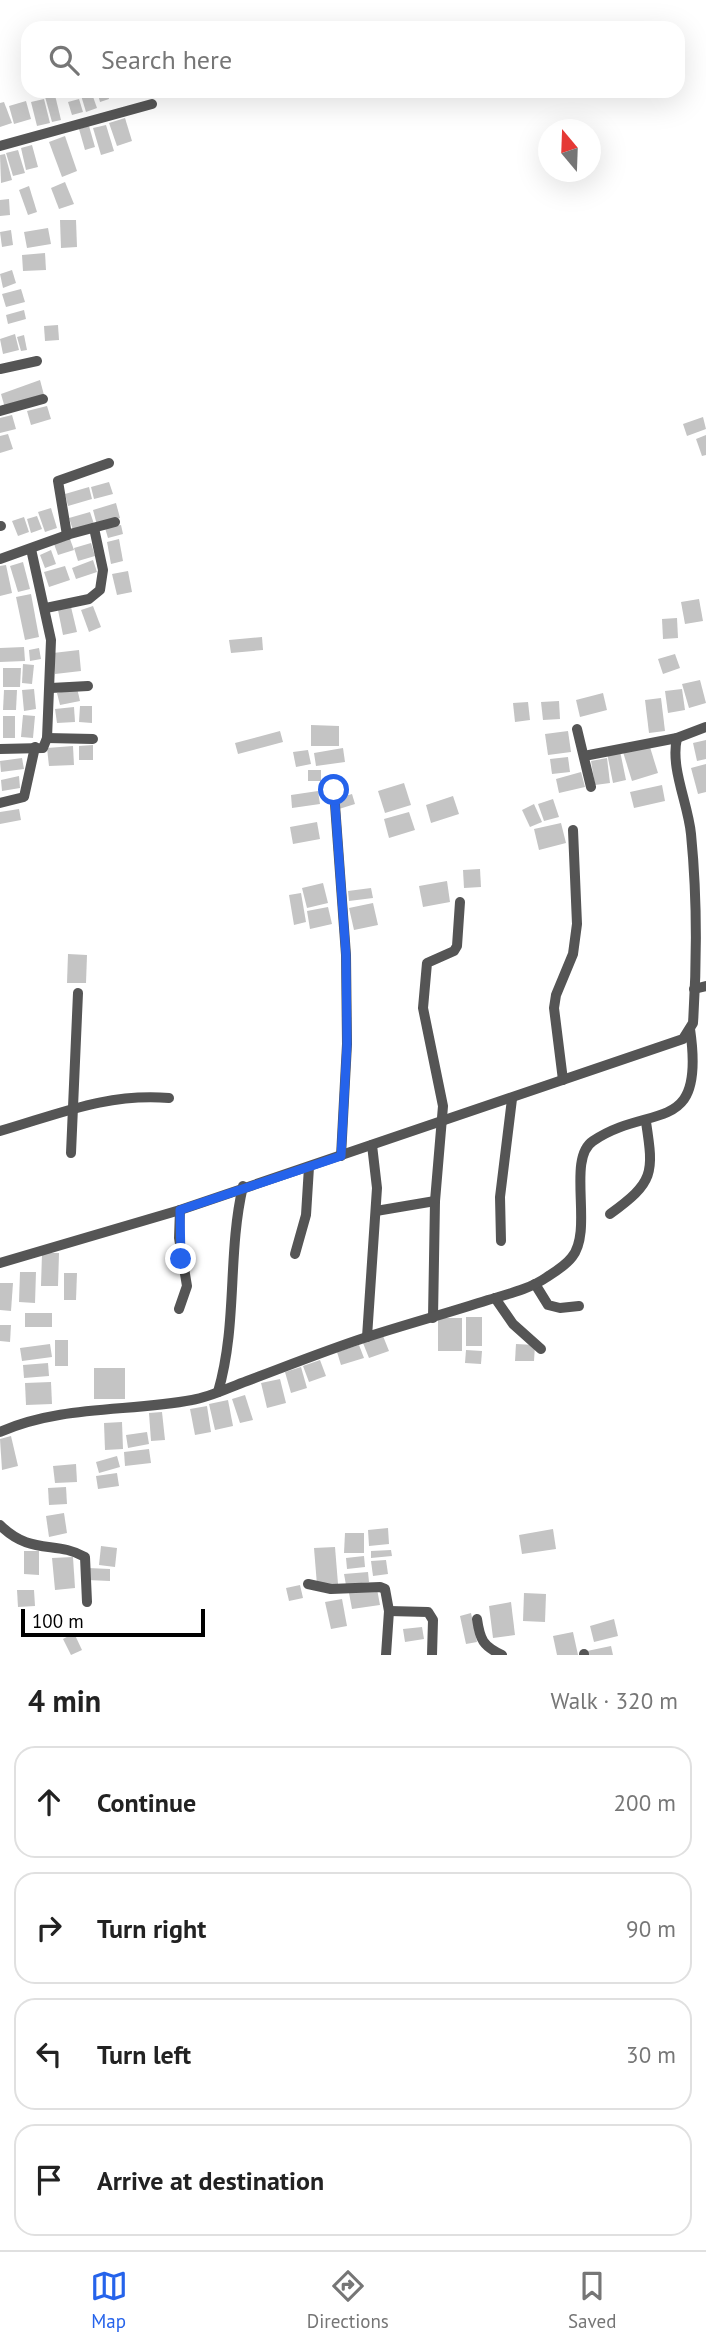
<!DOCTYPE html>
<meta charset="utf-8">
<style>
:root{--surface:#fff;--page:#f2f2f2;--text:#222;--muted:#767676;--line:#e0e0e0;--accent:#2563eb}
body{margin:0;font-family:"PT Sans",sans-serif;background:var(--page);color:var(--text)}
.compass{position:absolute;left:538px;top:119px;width:63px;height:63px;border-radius:50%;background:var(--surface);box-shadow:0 7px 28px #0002;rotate:341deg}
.scale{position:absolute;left:21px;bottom:18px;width:184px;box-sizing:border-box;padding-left:7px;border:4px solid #000;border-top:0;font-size:19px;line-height:24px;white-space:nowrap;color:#000;-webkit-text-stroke:5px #fff;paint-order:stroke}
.stop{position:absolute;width:21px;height:21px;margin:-16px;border:5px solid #2563eb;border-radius:50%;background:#fff}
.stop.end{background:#2563eb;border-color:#fff;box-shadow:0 2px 7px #0008}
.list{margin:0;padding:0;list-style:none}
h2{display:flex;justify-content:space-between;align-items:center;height:91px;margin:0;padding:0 28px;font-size:30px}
h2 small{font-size:23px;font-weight:400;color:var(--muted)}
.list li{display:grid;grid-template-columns:46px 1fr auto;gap:21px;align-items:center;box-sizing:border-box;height:112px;margin:0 14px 14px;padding:0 14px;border:2px solid var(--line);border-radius:21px}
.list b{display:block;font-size:26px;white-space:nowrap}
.list em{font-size:23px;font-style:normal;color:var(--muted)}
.icon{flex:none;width:38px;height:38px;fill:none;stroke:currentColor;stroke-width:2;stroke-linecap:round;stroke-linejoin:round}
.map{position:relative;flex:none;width:706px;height:1655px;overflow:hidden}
.search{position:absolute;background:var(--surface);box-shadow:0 7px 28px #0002;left:21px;right:21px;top:21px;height:77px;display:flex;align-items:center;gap:18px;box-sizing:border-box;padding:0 24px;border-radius:21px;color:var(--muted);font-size:26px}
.sheet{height:595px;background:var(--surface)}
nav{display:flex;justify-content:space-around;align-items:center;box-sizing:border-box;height:98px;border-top:2px solid var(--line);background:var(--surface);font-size:19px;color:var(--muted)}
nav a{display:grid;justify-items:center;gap:4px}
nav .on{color:var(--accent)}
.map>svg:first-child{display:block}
.building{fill:#c4c4c4}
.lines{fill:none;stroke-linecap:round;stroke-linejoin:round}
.street{stroke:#555;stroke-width:10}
.route{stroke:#2563eb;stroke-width:9}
</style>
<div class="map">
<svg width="706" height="1655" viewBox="0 0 706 1655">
<rect width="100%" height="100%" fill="#fff"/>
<g class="building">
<polygon points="54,91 61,120 52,122 44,93"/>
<polygon points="91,91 97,108 86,112 80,92"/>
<polygon points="97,91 107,91 109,99 100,102"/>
<polygon points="44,99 50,123 37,126 31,102"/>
<polygon points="79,99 83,112 72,115 68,102"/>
<polygon points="26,101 31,119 14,124 9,106"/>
<polygon points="4,102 12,123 0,127 0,103"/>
<polygon points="125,118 132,141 117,146 109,123"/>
<polygon points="106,125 114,151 101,155 93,128"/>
<polygon points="89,126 95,147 85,150 79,129"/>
<polygon points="65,136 77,171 62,177 49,142"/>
<polygon points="32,145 38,167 26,170 21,148"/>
<polygon points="18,150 25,173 13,176 6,153"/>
<polygon points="5,154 12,180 1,183 0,155"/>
<polygon points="65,182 74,204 59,209 51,188"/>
<polygon points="29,186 37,212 28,215 19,190"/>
<polygon points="9,199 10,215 0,216 0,200"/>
<polygon points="60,220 76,220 77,247 61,248"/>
<polygon points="48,228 51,244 27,248 24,232"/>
<polygon points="11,230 13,245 2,247 0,232"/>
<polygon points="45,253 46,270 23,271 22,255"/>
<polygon points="12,270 16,283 3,288 0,274"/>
<polygon points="21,289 25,302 6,307 2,294"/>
<polygon points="24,310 26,319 8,324 6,315"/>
<polygon points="58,325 59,340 45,341 44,326"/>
<polygon points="15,334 19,350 3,354 0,339"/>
<polygon points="24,335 27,350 21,351 17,337"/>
<polygon points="40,380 44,395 5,408 1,394"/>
<polygon points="47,406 51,419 31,425 27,411"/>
<polygon points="12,415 16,429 0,433 0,418"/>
<polygon points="703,417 706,429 687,436 683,424"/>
<polygon points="8,434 13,449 0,453 0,436"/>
<polygon points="706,435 706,455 702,456 696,439"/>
<polygon points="109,482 113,494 94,499 91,487"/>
<polygon points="89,487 92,499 68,506 65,494"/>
<polygon points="116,503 120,518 97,525 93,510"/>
<polygon points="51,508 57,528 45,532 38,512"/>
<polygon points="90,512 94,524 73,530 69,518"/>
<polygon points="37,516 42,529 31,533 27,519"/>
<polygon points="24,517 29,532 18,536 12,521"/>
<polygon points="121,525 123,534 108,538 105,528"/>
<polygon points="70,539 74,550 58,555 54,544"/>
<polygon points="119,539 123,561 111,564 107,542"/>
<polygon points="91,543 95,556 78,561 74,548"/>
<polygon points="51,550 56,564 45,568 40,555"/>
<polygon points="93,560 97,572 76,579 72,568"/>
<polygon points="23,562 30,589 18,592 10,566"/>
<polygon points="6,565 12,593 0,596 0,566"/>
<polygon points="65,566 70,580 49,587 44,572"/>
<polygon points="128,571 132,592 117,595 112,574"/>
<polygon points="31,594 39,637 25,640 16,597"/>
<polygon points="699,599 703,621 685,624 681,602"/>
<polygon points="93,606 101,627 89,632 81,610"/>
<polygon points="71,607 77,632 63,635 58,610"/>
<polygon points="677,618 678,638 663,639 662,619"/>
<polygon points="262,637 263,650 231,653 229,640"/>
<polygon points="24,647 25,661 0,662 0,648"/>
<polygon points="39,648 41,659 30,661 29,650"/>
<polygon points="79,650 81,671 55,674 53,653"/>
<polygon points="675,654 680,668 663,674 658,659"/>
<polygon points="23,664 34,665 32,684 22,683"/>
<polygon points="3,668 21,668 20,687 3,687"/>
<polygon points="700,680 706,703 689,708 682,684"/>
<polygon points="77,688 80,701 60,705 57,693"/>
<polygon points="34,689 36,709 24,711 22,690"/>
<polygon points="682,689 685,710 668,713 665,691"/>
<polygon points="4,690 17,690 16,710 3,710"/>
<polygon points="603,693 607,710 580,717 576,700"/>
<polygon points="661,698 665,731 649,733 645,700"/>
<polygon points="559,701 560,719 543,720 541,702"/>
<polygon points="528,702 530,720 515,722 513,703"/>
<polygon points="80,706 92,706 92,723 79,722"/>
<polygon points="74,707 75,722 57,723 55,709"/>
<polygon points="23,715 35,716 33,738 21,737"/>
<rect x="3" y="716" width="12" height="22"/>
<polygon points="311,725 339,726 339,746 311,746"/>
<polygon points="280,731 283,742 238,754 235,743"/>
<polygon points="568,731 571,752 548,755 545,734"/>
<polygon points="706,740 706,759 697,761 693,743"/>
<polygon points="649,744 658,773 632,781 623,752"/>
<polygon points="93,745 93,760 79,760 79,746"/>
<polygon points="73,746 74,765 49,766 47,748"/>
<polygon points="343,748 345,762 316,766 314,753"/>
<polygon points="308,750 311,764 296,767 293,752"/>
<polygon points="620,751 626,780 613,783 607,753"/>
<polygon points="568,757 570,772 552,774 550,759"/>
<polygon points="22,758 24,769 1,772 0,761"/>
<polygon points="607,758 610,783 595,785 591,761"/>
<polygon points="706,764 706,792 698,794 691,768"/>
<rect x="308" y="770" width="13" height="11"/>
<polygon points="581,772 585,787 559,793 556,779"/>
<polygon points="19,776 20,788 2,791 1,780"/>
<polygon points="404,783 411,805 385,813 378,791"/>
<polygon points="662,785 665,801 634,808 630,792"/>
<polygon points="318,791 320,804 292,808 291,795"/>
<polygon points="352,794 355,804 339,809 335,799"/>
<polygon points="453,796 459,814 431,823 426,805"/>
<polygon points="553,799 559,817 544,821 538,804"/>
<polygon points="534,804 542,822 530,827 522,810"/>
<polygon points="19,809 21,820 0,824 0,812"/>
<polygon points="409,812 415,830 389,838 384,819"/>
<polygon points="317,822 320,839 293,844 290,827"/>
<polygon points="561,823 566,843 539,850 534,829"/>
<polygon points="480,869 481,887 464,888 463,870"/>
<polygon points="447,881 450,902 423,907 419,886"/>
<polygon points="323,883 328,903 307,908 302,888"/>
<polygon points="371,888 373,898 349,901 348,891"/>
<polygon points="301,893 306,922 294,925 289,895"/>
<polygon points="373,903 378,925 354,930 349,908"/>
<polygon points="328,907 332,924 310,929 307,911"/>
<polygon points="68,954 87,955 86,983 67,983"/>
<polygon points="42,1253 59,1253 58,1286 41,1286"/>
<polygon points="20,1272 36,1272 35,1303 19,1302"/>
<polygon points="64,1273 77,1273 76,1300 64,1300"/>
<polygon points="0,1283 13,1283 11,1311 0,1310"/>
<rect x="25" y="1313" width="27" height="14"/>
<rect x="466" y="1317" width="16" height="29"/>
<rect x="438" y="1318" width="24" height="33"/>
<polygon points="0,1325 11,1325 10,1342 0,1341"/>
<polygon points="383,1336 389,1351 369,1358 363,1343"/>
<rect x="55" y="1340" width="13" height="26"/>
<polygon points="50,1344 52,1357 22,1361 20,1348"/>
<polygon points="516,1344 535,1345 534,1361 515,1361"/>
<polygon points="359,1345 364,1358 341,1365 337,1352"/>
<polygon points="466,1350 482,1351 481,1364 465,1363"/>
<polygon points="320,1360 326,1376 309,1382 303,1366"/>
<polygon points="48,1363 49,1376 24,1378 23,1365"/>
<polygon points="301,1367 307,1388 291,1393 285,1372"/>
<rect x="94" y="1368" width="31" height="31"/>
<polygon points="280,1379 286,1403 267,1408 261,1383"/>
<polygon points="51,1382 52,1404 26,1405 25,1383"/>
<polygon points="245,1395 253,1420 240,1423 232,1399"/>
<polygon points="228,1400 233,1426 215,1430 209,1404"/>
<polygon points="207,1406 211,1432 195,1435 190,1409"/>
<polygon points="162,1412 165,1440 151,1441 149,1413"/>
<polygon points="122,1422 123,1449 105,1450 104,1423"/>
<polygon points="147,1432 149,1444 128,1448 126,1435"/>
<polygon points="11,1436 18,1466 2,1470 0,1439"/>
<polygon points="149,1449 151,1463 125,1466 124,1452"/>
<polygon points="117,1456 120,1467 99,1473 96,1462"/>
<polygon points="76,1464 77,1482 55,1483 53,1466"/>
<polygon points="117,1473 119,1486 98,1489 96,1476"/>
<polygon points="66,1487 67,1504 49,1505 48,1488"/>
<polygon points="64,1513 67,1533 49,1537 46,1516"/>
<polygon points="388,1528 389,1544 369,1546 368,1530"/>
<polygon points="553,1529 556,1549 522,1554 519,1535"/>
<polygon points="345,1533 364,1533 364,1553 344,1553"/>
<polygon points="101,1546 117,1548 115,1567 99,1565"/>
<polygon points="335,1547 338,1584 317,1585 314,1548"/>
<polygon points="391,1550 392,1556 371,1558 371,1551"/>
<polygon points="24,1551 39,1551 39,1575 24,1574"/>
<polygon points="364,1556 365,1567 347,1569 346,1558"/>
<polygon points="73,1557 75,1588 55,1590 52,1558"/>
<polygon points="386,1560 388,1574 373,1576 371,1561"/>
<polygon points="88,1568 110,1569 110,1581 87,1580"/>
<polygon points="368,1572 369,1582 346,1585 344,1574"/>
<polygon points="300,1585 303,1598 289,1601 286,1588"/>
<polygon points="377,1589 380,1605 352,1609 349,1593"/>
<polygon points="17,1590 34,1590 35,1606 18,1607"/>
<polygon points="524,1593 546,1594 545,1622 523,1621"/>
<polygon points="342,1599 347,1626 331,1629 325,1602"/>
<polygon points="511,1602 515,1635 493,1638 489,1606"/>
<polygon points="471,1613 477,1642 466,1644 460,1616"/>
<polygon points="614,1619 618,1636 594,1642 590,1626"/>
<polygon points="422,1627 424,1639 405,1642 403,1629"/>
<polygon points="573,1632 578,1655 557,1655 553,1636"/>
<polygon points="74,1633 82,1650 71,1655 63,1639"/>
<polygon points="611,1646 613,1655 588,1655 587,1651"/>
</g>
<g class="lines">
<g class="street">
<polyline points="0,146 152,104"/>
<polyline points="0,369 37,361"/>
<polyline points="0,411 43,399"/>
<polyline points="0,526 1,526"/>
<polyline points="67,535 58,481 109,463"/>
<polyline points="0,559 70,534 115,522"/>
<polyline points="46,608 89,599 100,590 103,570 94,528"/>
<polyline points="51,688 88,686"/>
<polyline points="577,729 591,787"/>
<polyline points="47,738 93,739"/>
<polyline points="0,749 43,748 47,738 51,640 31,549"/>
<polyline points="584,756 677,738 706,727"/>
<polyline points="334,791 346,955 347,1044 341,1156"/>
<polyline points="0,803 24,797 35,747"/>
<polyline points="694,989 706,986"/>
<polyline points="563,1080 554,1008 556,995 573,954 577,924 573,830"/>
<path d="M0 1131C59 1114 106 1093 169 1098"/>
<polyline points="71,1153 78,993"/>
<polyline points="376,1211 435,1201"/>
<path d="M610 1214C654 1182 654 1174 646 1122"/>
<polyline points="501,1241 500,1197 512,1099"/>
<polyline points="295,1254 306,1215 309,1167"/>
<path d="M0 1263 180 1210 683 1039 693 1023C697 962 697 895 691 834 688 803 670 768 677 738"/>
<polyline points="535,1284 548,1305 560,1308 579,1306"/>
<polyline points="495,1298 513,1324 541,1349"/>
<polyline points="179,1309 187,1286 179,1238 180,1210"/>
<polyline points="433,1318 435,1201 443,1106 423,1008 427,963 454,951 457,946 460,902"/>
<polyline points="367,1337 377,1188 372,1145"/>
<path d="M218 1392C238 1323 227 1255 243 1186"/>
<path d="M0 1432C61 1405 129 1412 192 1400 211 1397 230 1387 247 1381 287 1366 327 1350 367 1337 407 1324 448 1313 488 1300 508 1294 530 1289 547 1277 555 1272 566 1265 572 1257 594 1230 566 1159 593 1141 651 1102 706 1138 690 1029"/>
<path d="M0 1525C31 1556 56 1540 85 1557L87 1602"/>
<polyline points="308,1584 331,1589 380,1587 385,1589 389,1611 386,1655"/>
<polyline points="389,1611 428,1612 433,1620 432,1655"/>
<path d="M477 1619C480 1640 483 1646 502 1655"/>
<polyline points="584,1655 584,1654"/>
</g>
</g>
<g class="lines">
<polyline class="route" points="181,1259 180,1210 341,1156 347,1044 346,955 334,790"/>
</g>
</svg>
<svg class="compass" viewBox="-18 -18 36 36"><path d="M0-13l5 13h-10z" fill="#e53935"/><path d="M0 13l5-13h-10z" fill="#767676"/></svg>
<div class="scale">100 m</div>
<div class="stop" style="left:334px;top:790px"></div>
<div class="stop end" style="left:181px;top:1259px"></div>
<div class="search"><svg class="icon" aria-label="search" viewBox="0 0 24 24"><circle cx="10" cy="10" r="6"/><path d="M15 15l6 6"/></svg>Search here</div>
</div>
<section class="sheet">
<h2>4 min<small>Walk · 320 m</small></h2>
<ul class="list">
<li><svg class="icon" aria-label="ahead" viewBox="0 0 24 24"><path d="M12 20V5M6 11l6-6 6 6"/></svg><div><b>Continue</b></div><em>200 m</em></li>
<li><svg class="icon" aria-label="right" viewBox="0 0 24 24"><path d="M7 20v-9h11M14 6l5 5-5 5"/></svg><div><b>Turn right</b></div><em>90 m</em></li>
<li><svg class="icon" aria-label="left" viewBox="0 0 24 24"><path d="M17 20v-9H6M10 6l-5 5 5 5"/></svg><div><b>Turn left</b></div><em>30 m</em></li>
<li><svg class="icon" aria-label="arrive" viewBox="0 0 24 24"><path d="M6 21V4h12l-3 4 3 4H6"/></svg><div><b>Arrive at destination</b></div></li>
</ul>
</section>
<nav>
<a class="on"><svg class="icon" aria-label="map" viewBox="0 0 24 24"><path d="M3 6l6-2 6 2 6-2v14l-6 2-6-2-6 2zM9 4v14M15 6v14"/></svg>Map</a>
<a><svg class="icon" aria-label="directions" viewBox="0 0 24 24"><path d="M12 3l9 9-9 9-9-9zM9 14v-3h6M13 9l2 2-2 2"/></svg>Directions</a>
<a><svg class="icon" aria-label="saved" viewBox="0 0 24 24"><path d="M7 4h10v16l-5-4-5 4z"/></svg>Saved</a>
</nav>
